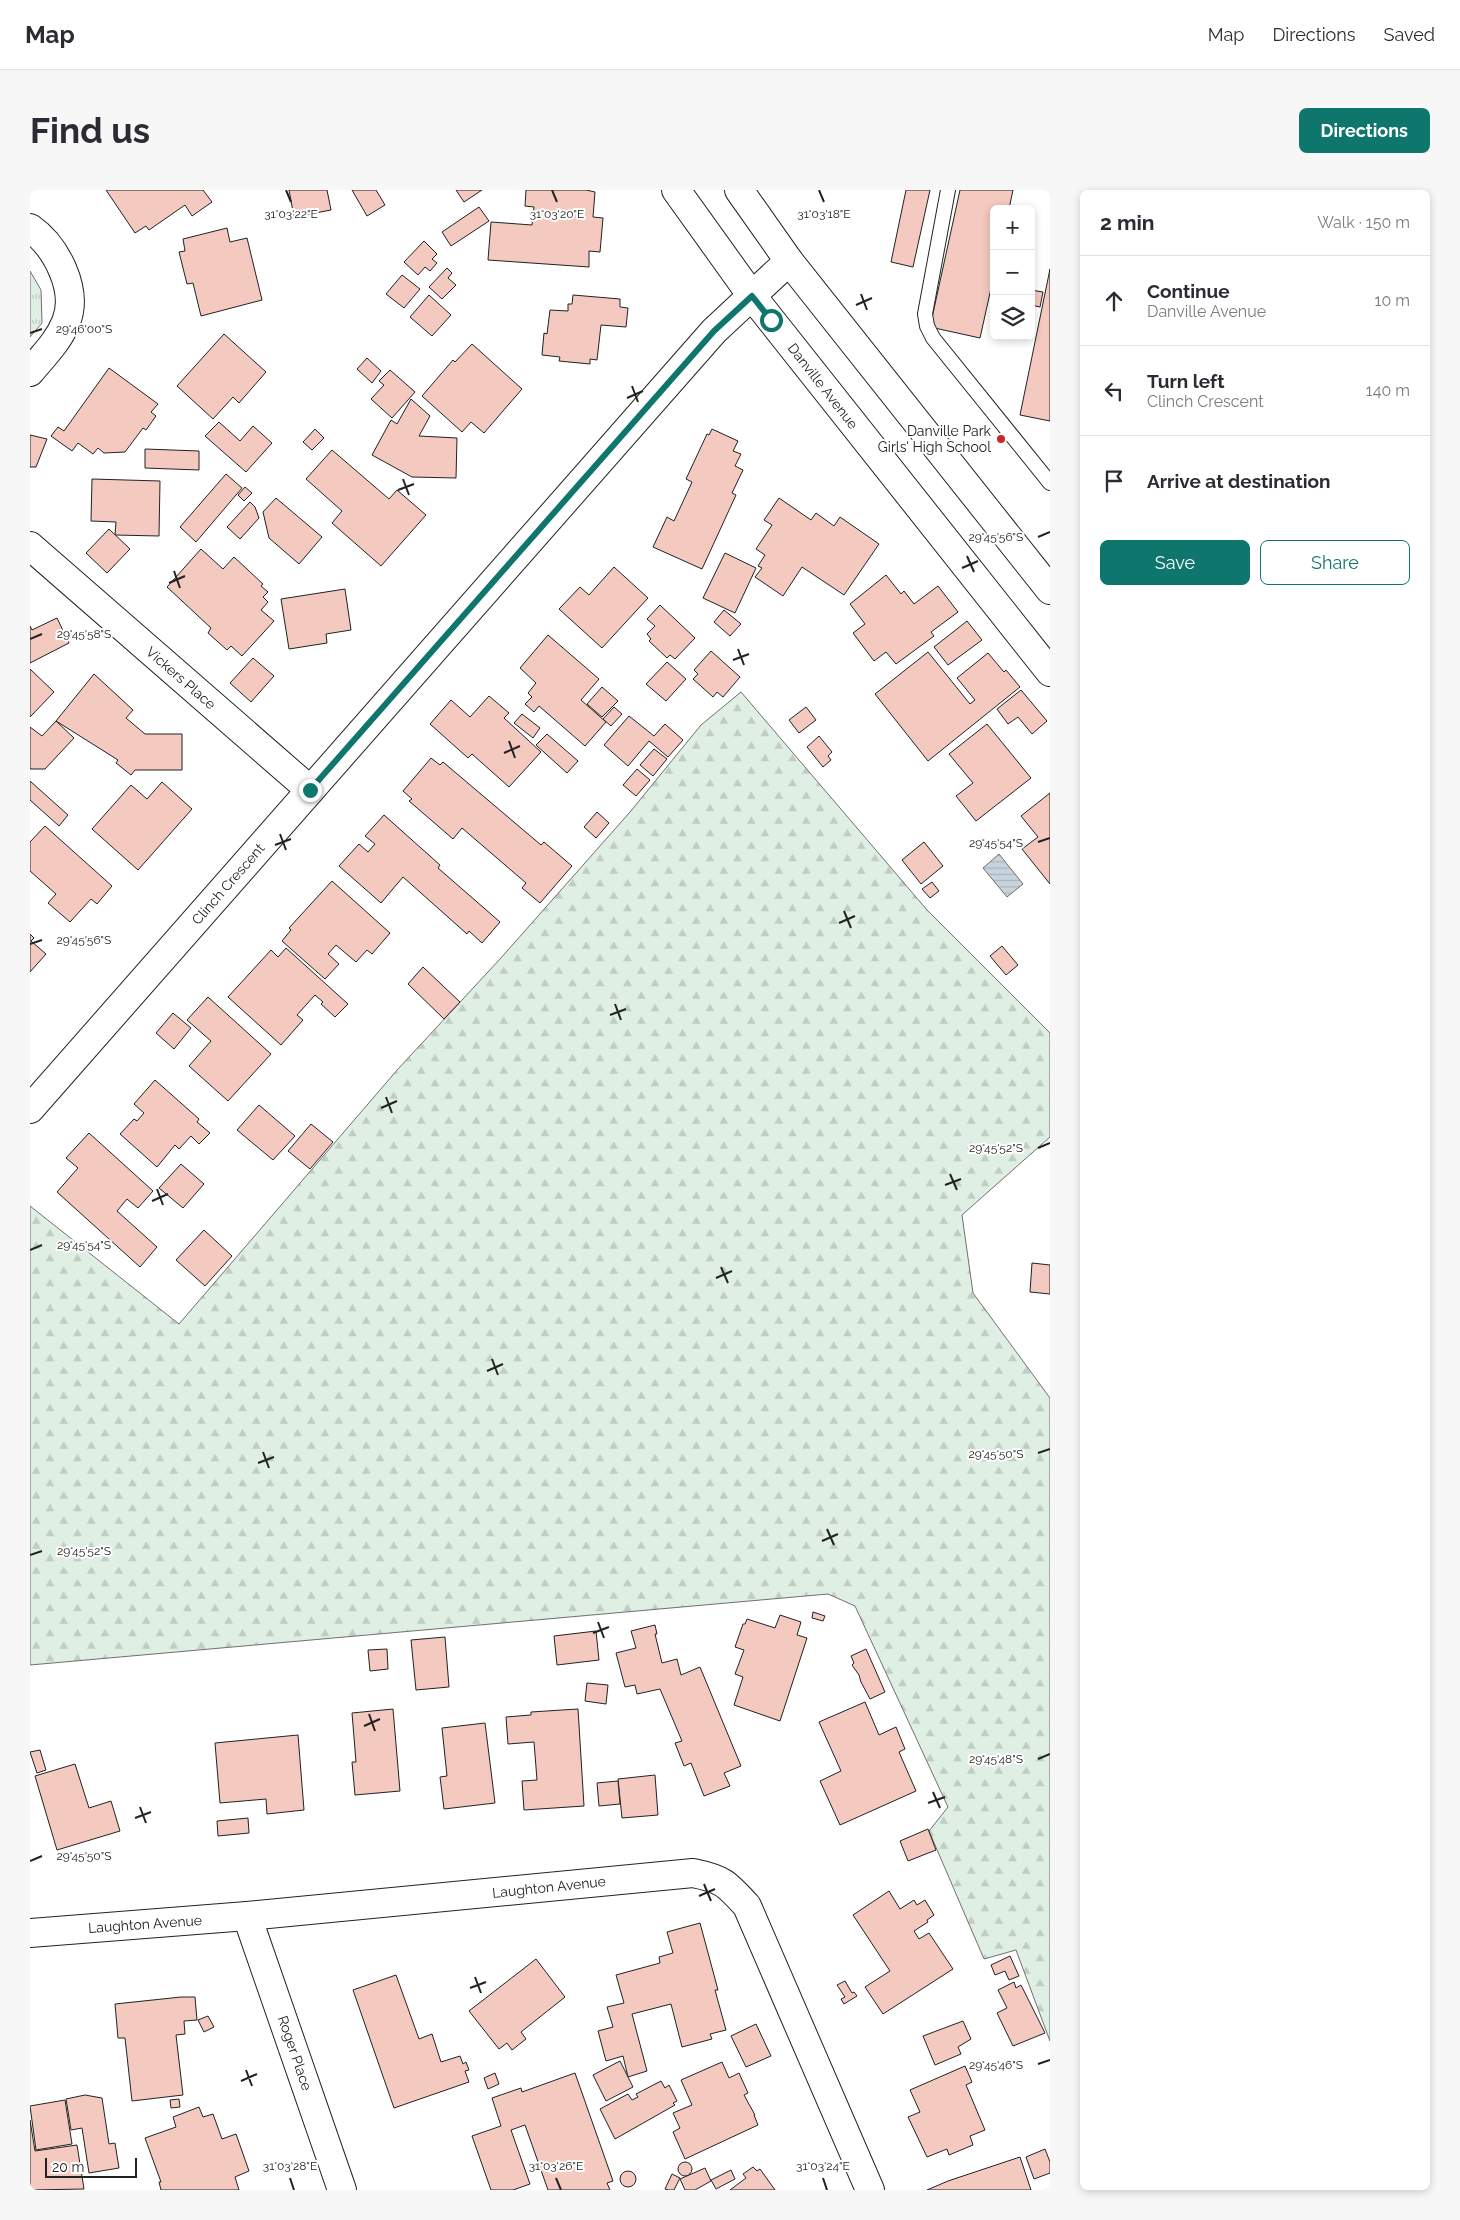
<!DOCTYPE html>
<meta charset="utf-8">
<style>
:root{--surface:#fff;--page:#f7f7f7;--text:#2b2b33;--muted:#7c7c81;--line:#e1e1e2;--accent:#0f766e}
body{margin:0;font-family:Raleway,sans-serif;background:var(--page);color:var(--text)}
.controls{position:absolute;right:15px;top:15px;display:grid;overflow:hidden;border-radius:8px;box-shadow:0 2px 8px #0003}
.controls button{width:45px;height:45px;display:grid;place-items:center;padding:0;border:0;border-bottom:1px solid var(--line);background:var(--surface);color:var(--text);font:25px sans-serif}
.scale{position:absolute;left:15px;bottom:12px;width:92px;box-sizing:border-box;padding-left:5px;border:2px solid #222;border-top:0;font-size:14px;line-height:18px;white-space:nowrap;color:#222;-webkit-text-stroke:4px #fff;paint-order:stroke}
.stop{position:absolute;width:15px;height:15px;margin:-11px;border:4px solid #0f766e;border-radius:50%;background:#fff}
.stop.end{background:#0f766e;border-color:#fff;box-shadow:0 1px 5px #0008}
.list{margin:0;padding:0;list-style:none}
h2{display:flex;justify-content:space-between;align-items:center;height:65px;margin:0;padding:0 20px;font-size:21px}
h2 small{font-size:16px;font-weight:400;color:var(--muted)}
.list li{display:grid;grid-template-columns:32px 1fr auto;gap:15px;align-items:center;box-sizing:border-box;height:90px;padding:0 20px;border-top:1px solid var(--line)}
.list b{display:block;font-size:19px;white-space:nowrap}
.list p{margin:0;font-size:16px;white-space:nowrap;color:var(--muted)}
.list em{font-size:16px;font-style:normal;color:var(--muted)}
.actions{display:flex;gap:10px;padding:15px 20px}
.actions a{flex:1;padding:11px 0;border:1px solid var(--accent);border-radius:8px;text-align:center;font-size:18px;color:var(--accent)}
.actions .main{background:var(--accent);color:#fff}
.icon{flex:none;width:28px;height:28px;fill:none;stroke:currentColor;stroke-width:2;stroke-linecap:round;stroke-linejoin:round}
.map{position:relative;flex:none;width:1020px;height:2000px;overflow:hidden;border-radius:8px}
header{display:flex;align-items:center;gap:30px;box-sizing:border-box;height:70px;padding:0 25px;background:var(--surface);border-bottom:1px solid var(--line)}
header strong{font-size:24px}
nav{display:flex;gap:28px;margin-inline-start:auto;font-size:18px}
.intro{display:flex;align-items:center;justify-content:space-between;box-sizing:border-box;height:120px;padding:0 30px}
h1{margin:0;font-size:35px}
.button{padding:12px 22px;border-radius:8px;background:var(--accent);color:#fff;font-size:18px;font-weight:700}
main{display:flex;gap:30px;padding:0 30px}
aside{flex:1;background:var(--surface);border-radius:8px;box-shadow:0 2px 8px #0003}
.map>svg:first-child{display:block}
.grass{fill:url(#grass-tufts);stroke:#6f6f6f}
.forest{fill:url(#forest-firs);stroke:#6f6f6f}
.water{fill:url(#water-rules);stroke:#6f6f6f}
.building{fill:#f3c9c0;stroke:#222}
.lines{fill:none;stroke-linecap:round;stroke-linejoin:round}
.service-casing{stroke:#222;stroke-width:16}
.minor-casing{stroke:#222;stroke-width:30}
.service{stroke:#fff;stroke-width:14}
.minor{stroke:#fff;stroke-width:28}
.route{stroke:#0f766e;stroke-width:6}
.ticks{fill:none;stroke:#222;stroke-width:2}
.poi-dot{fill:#c62828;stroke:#fff;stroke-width:2}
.labels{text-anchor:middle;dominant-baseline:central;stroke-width:4;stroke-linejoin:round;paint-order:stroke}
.street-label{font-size:14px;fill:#222;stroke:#fff}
.poi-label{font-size:14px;fill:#222;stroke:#fff;text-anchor:end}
.ticks-label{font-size:12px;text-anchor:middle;fill:#222;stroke:#fff;stroke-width:4;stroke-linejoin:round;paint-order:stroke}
</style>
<header>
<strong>Map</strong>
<nav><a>Map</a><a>Directions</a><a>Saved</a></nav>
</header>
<div class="intro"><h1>Find us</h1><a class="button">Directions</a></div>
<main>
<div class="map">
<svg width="1020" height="2000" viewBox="0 0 1020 2000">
<defs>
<pattern id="grass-tufts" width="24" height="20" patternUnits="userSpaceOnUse" patternTransform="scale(1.25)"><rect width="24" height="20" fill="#e0efe3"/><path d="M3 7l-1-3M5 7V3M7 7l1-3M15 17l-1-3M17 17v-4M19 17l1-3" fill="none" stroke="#c0cdc2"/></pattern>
<pattern id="forest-firs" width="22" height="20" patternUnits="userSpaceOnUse" patternTransform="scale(1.25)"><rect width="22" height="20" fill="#e0efe3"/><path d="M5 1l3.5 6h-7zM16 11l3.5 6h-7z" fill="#c0cdc2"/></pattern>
<pattern id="water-rules" width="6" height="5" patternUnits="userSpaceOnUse" patternTransform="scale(1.25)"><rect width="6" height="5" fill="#c7d3dd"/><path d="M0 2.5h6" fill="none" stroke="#abb5bd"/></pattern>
</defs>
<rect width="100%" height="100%" fill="#fff"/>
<polygon class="grass" points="0,81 11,100 12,133 0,147"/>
<polygon class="forest" points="711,502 897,720 1020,843 1020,947 932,1025 943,1103 1020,1208 1020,1851 986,1760 954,1769 899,1641 918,1617 825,1416 798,1404 0,1475 0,1016 149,1134 368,879 470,769 600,622 671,535"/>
<polygon class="water" points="969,664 993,694 977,707 953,678"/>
<g class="building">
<polygon points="76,0 173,0 182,12 162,26 155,15 119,40 116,36 105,43"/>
<polygon points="259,0 297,0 301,20 264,27"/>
<polygon points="322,0 346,0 355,15 337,26"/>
<polygon points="426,0 452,0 434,12"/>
<polygon points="496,0 556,0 565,2 563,27 573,28 570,62 559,61 559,77 458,70 461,32 502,35 504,17 495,16"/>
<polygon points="876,0 900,0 883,77 861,72"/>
<polygon points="930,0 983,0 979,19 964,19 964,85 950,148 900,137"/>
<polygon points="449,17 459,31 421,56 412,42"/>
<polygon points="197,38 200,52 217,48 232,110 171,126 163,93 157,94 149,62 155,61 153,49"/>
<polygon points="394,51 407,64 402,69 407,73 400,81 395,77 388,85 374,72"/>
<polygon points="417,78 422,83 418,88 426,95 412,109 399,97"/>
<polygon points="1020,79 1020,231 990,225"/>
<polygon points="372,85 390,99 374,118 356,104"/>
<polygon points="1001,100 1013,102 1010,117 1001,115"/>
<polygon points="399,105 421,125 402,146 380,127"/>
<polygon points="543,105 590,109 590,117 598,118 596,137 571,135 567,170 560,169 560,174 529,171 530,167 512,165 514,143 517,144 520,120 538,121 538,114 542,114"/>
<polygon points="194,144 236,182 209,213 203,207 183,229 147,196"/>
<polygon points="442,154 492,199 454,243 441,232 432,242 392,206 423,170 425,172"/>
<polygon points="337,168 351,181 342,193 327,179"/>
<polygon points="79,178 128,214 121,222 126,226 116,240 113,238 95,262 74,263 68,258 63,264 48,253 42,261 21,246 28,237 34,241"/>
<polygon points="360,180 385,202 362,228 341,209 354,195 349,191"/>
<polygon points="381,209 400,226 389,246 427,248 426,288 382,287 342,265 361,230 367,234"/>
<polygon points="189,232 210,251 223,236 242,253 216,282 175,246"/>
<polygon points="285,239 294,248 282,260 273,252"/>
<polygon points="682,239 708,251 703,261 711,264 705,276 713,280 702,303 706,305 672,379 623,357 637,327 644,331 662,292 656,289 677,244 679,245"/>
<polygon points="0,245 17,249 6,277 0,277"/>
<polygon points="115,259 169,261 169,280 115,278"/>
<polygon points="302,260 359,309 367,300 396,325 351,376 302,333 312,321 276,289"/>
<polygon points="196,284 212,298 166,352 150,337"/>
<polygon points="62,289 130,291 129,346 85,345 86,332 61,331"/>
<polygon points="215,297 222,303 214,311 208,305"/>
<polygon points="246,308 292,347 269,374 239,348 233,322"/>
<polygon points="749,308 781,330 786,323 804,336 810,327 849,354 814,405 772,377 753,406 725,387 732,378 728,376 735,365 726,359 742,335 734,330"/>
<polygon points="220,312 225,317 229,328 210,349 197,337"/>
<polygon points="79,339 100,359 77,383 56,363"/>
<polygon points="171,359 193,379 204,367 233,394 231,396 238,402 233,407 238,412 231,420 244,431 212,466 201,456 197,460 178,443 181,438 137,397"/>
<polygon points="695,363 726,378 705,423 673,408"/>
<polygon points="584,377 618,408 572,458 529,419 550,397 559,405"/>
<polygon points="856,385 871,404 874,401 884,414 908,396 928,422 901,442 904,446 866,474 856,462 844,471 823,443 835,434 820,414"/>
<polygon points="315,399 321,440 296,444 297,453 259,459 251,409"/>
<polygon points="630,415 665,448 645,469 640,465 637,468 619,451 621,449 617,444 625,436 617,429"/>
<polygon points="694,420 711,434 700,446 684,432"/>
<polygon points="27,428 39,453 0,473 0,436 2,440"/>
<polygon points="937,431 952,450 918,475 904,457"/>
<polygon points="518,445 569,489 551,510 576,532 555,556 509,516 504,522 495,514 502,507 498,503 506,493 490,478"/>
<polygon points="681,461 710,487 693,507 687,502 683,507 663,489 668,484 664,480"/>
<polygon points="898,462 940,514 945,510 927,488 958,463 974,482 976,480 990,497 898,571 845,504"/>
<polygon points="223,468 244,486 221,512 200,493"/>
<polygon points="637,472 656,489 636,511 616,494"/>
<polygon points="0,479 24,502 0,527"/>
<polygon points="64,484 103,520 96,528 115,544 152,544 152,580 105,580 101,585 86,573 88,570 26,531"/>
<polygon points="572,497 588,511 572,527 557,514"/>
<polygon points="991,500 1017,531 1002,544 988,527 978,534 967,519"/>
<polygon points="459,506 479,523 474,528 511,562 479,597 442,564 438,568 400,534 421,510 440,527"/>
<polygon points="584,517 592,524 581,536 573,529"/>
<polygon points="776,517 786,530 769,543 759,530"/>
<polygon points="492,524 510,538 503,548 484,533"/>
<polygon points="599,526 624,546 635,534 653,550 638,567 619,551 598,576 574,555"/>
<polygon points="26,531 44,548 15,579 0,579 0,537 12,546"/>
<polygon points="957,534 1001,588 946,631 926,606 943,593 919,564"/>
<polygon points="517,544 548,571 537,583 506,555"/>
<polygon points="789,546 802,562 798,566 801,570 793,577 777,557"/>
<polygon points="624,559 637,569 623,586 610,575"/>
<polygon points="401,568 410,575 413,572 511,655 514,652 542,676 510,713 492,698 496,693 432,638 423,649 379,611 382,609 373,601"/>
<polygon points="607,579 620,590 606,606 593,595"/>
<polygon points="0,591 38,625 29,636 0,610"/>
<polygon points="132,592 162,619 108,680 62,639 101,595 117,609"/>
<polygon points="1020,603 1020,694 992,659 1008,647 991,626"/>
<polygon points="567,622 579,633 566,648 554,637"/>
<polygon points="354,625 410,675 408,678 470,732 452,753 439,741 437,744 373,687 351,713 309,676 329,654 338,662 345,654 335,646"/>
<polygon points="15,636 82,696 67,714 61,709 40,732 18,713 26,704 0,681 0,652"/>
<polygon points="894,652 913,676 891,694 872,670"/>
<polygon points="302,691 360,743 342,764 337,760 326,772 306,755 298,764 309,774 295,789 252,751 261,740 259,738"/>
<polygon points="902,692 909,701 900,708 892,699"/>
<polygon points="0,744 4,748 1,751 16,764 0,782"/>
<polygon points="972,756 988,775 976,785 960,766"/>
<polygon points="256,758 318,814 305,827 291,814 293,812 285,805 267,825 273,830 251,855 198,807 241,760 248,767"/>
<polygon points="393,777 430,812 414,829 378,794"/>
<polygon points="178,807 241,864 198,911 159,876 181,851 157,830"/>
<polygon points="143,823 161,838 144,859 126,843"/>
<polygon points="125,890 169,929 167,932 180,943 169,954 161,946 149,959 145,955 127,977 90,944 104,929 107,931 114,923 104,914"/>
<polygon points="229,915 265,946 243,970 207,940"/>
<polygon points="281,934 303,952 280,979 258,961"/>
<polygon points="59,943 123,1001 108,1018 97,1009 87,1021 127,1057 110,1077 27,1002 48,978 36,968"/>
<polygon points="151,974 174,994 153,1018 129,998"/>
<polygon points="174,1040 202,1066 175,1096 146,1070"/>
<polygon points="1002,1073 1020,1075 1020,1104 1000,1102"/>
<polygon points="783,1422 795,1426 793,1431 782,1428"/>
<polygon points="750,1425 771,1432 767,1445 777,1448 750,1531 704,1515 713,1487 705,1484 714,1460 705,1457 713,1434 715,1434 717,1429 745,1438"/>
<polygon points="625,1435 627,1444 625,1444 632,1473 647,1469 651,1485 670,1477 711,1576 694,1583 700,1596 674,1606 661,1573 654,1576 645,1553 652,1551 630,1499 607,1504 605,1495 595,1497 586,1463 606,1458 601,1441"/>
<polygon points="566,1441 569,1470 527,1475 524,1446"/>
<polygon points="415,1447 419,1497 386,1500 381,1450"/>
<polygon points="357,1459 358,1479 340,1481 338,1460"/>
<polygon points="836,1459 855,1502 840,1509 831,1492 829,1485 822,1475 824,1473 821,1466"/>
<polygon points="557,1493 578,1495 576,1514 555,1511"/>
<polygon points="835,1512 849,1545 866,1537 875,1559 869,1562 886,1601 810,1635 790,1591 811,1581 789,1532"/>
<polygon points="363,1519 370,1601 325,1605 322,1572 326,1572 322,1523"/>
<polygon points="548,1519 554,1616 494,1620 492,1591 507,1590 504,1552 478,1554 476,1527 501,1525 501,1522"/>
<polygon points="455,1533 465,1613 414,1619 410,1587 417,1586 412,1538"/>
<polygon points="268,1545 274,1620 237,1624 236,1609 190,1613 185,1553"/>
<polygon points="10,1560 16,1580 7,1583 0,1562"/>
<polygon points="45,1574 59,1618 81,1611 90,1641 27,1660 5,1586"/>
<polygon points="625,1585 628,1625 592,1628 588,1589"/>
<polygon points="588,1591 590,1614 569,1616 567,1593"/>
<polygon points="218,1628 219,1643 188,1646 187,1631"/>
<polygon points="898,1639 906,1660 878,1671 870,1651"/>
<polygon points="859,1701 870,1719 884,1710 887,1715 895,1710 904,1725 897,1730 898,1732 884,1741 889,1749 899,1743 923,1779 853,1824 835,1797 860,1781 823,1725"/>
<polygon points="670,1733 688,1800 685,1800 696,1840 680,1844 682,1849 652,1857 641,1814 602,1824 617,1881 598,1887 593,1866 576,1871 568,1841 583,1837 577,1817 594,1813 586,1785 630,1773 629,1767 643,1763 637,1742"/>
<polygon points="980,1766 989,1786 979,1790 975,1781 965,1785 961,1775"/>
<polygon points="506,1769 535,1807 491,1842 496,1849 482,1860 477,1853 469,1859 439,1821"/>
<polygon points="366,1785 389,1849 402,1844 411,1872 430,1866 433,1874 436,1872 439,1880 435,1881 439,1892 364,1918 323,1800"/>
<polygon points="815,1791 822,1803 824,1802 827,1806 814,1814 811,1809 815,1807 807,1795"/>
<polygon points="984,1792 986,1798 991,1795 1015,1843 983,1856 967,1823 977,1818 968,1800"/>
<polygon points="151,1807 165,1807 167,1830 154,1831 155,1844 146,1845 153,1905 102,1911 95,1848 88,1848 85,1814"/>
<polygon points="178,1826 184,1837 174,1842 168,1830"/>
<polygon points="933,1831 941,1849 928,1857 931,1864 905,1875 893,1846"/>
<polygon points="726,1834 741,1866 716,1877 701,1846"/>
<polygon points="590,1871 603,1897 576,1911 563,1885"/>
<polygon points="692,1872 699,1888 709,1883 718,1903 714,1905 725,1925 724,1925 728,1935 655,1969 643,1942 650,1938 643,1923 662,1915 651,1890"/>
<polygon points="935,1876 942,1892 936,1895 955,1940 940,1946 943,1955 919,1965 917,1959 897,1967 878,1927 890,1922 880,1900"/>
<polygon points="465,1883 469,1894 458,1899 454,1888"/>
<polygon points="545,1883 583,1991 577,1993 580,2000 518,2000 495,1935 481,1940 500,1994 483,2000 461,2000 442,1946 471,1936 462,1908 491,1898 492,1902"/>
<polygon points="631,1891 635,1898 639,1895 647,1911 643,1913 645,1915 585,1949 570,1919 598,1904 602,1910 608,1907 606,1904"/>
<polygon points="55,1905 72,1908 79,1954 85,1953 89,1978 59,1983 52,1938 41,1940 36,1909"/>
<polygon points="149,1909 150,1917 141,1918 140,1910"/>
<polygon points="35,1910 42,1954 6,1960 0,1916"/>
<polygon points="169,1917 173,1927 183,1924 192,1949 206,1944 219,1981 205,1987 209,2000 131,2000 129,1992 131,1992 115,1948 146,1937 143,1927"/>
<polygon points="0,1930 5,1961 47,1955 54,1999 0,2000"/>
<polygon points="1015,1959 1020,1972 1020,1983 1004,1989 996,1967"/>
<polygon points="990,1967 1001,2000 897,2000 918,1991"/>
<circle cx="655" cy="1979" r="7"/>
<polygon points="723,1977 727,1981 730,1979 745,2000 700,2000 716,1988 713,1984"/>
<polygon points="675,1978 681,1991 665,2000 655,2000 650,1989"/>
<polygon points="701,1980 705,1989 686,1999 681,1990"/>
<circle cx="598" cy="1989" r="8"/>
<polygon points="642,1984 650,1988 644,2000 638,2000 635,1999"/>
</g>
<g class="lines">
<defs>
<polyline id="service" points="918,0 895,124 897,136 903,148 1020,293"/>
<g id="minor">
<polyline points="646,0 722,106 1020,482"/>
<polyline points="709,0 759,71 1020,400"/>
<path d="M0 38C26 56 49 100 36 132 28 152 13 166 0 182"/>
<polyline points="0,356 280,600"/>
<polyline points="0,919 684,141 759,71"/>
<polyline points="217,1726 312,2000"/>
<path d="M0 1743 217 1726 663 1683C693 1689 697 1694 717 1716L840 2000"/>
</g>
</defs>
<use href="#service" class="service-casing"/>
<use href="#minor" class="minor-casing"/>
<use href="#service" class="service"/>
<use href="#minor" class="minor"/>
</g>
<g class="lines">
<polyline class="route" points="280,600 684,141 722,106 741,130"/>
</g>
<path class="ticks" d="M256 0 261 12M522 0 527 12M789 0 794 12M831 104 837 120M826 115 842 108M0 143 12 139M602 196 608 212M597 208 613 201M373 289 379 305M368 300 384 294M1008 347 1020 342M937 366 944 382M932 378 948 371M144 381 150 398M139 393 155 386M0 449 12 444M708 459 714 475M703 470 719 464M479 551 485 568M474 563 490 556M250 644 256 660M1008 652 1020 648M245 655 261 649M814 721 821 738M809 733 825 726M0 754 12 750M585 814 591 830M580 825 596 819M356 907 362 923M351 918 367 911M1008 958 1020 953M920 984 927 1000M915 995 931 989M127 999 133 1015M122 1011 138 1004M0 1060 12 1055M691 1077 698 1093M686 1088 702 1081M462 1169 468 1185M457 1181 473 1174M233 1262 239 1278M1008 1263 1020 1259M228 1273 244 1267M797 1339 804 1355M792 1351 808 1344M0 1365 12 1361M568 1432 574 1448M563 1443 579 1437M339 1524 345 1541M334 1536 350 1529M1008 1569 1020 1564M903 1602 910 1618M898 1613 915 1607M110 1617 116 1633M105 1628 121 1622M0 1671 12 1666M674 1694 681 1711M669 1706 685 1699M445 1787 451 1803M440 1798 456 1792M1008 1874 1020 1870M216 1880 222 1896M211 1891 227 1884M260 1988 264 2000M526 1988 531 2000M793 1988 797 2000"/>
<circle class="poi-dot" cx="971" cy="249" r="5"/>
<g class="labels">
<g class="street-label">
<text transform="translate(793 196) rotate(52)">Danville Avenue</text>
<text transform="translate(151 488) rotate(41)">Vickers Place</text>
<text transform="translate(198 694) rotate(-49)">Clinch Crescent</text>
<text transform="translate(519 1697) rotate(-6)">Laughton Avenue</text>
<text transform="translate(115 1734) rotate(-4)">Laughton Avenue</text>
<text transform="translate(265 1863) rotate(71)">Roger Place</text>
</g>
<g class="poi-label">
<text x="961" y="241">Danville Park<tspan x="961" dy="16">Girls' High School</tspan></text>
</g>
</g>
<g class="ticks-label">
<text x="261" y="28">31°03'22"E</text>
<text x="527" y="28">31°03'20"E</text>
<text x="794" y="28">31°03'18"E</text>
<text x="54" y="143">29°46'00"S</text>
<text x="966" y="351">29°45'56"S</text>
<text x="54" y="448">29°45'58"S</text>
<text x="966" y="657">29°45'54"S</text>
<text x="54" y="754">29°45'56"S</text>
<text x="966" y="962">29°45'52"S</text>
<text x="54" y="1059">29°45'54"S</text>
<text x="966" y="1268">29°45'50"S</text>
<text x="54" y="1365">29°45'52"S</text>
<text x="966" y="1573">29°45'48"S</text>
<text x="54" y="1670">29°45'50"S</text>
<text x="966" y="1879">29°45'46"S</text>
<text x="260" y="1980">31°03'28"E</text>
<text x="526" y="1980">31°03'26"E</text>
<text x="793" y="1980">31°03'24"E</text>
</g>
</svg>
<div class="controls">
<button>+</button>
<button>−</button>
<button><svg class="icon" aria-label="layers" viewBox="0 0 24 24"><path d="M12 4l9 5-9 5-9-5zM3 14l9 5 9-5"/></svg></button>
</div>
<div class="scale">20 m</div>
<div class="stop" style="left:741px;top:130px"></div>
<div class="stop end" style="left:280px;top:600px"></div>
</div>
<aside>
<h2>2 min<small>Walk · 150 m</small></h2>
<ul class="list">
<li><svg class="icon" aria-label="ahead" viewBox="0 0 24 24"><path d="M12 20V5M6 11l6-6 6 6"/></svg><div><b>Continue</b><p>Danville Avenue</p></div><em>10 m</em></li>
<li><svg class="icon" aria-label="left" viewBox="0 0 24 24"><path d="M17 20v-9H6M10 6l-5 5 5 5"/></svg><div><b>Turn left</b><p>Clinch Crescent</p></div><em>140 m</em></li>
<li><svg class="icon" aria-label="arrive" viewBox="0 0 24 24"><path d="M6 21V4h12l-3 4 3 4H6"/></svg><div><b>Arrive at destination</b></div></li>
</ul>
<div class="actions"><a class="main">Save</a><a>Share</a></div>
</aside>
</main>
